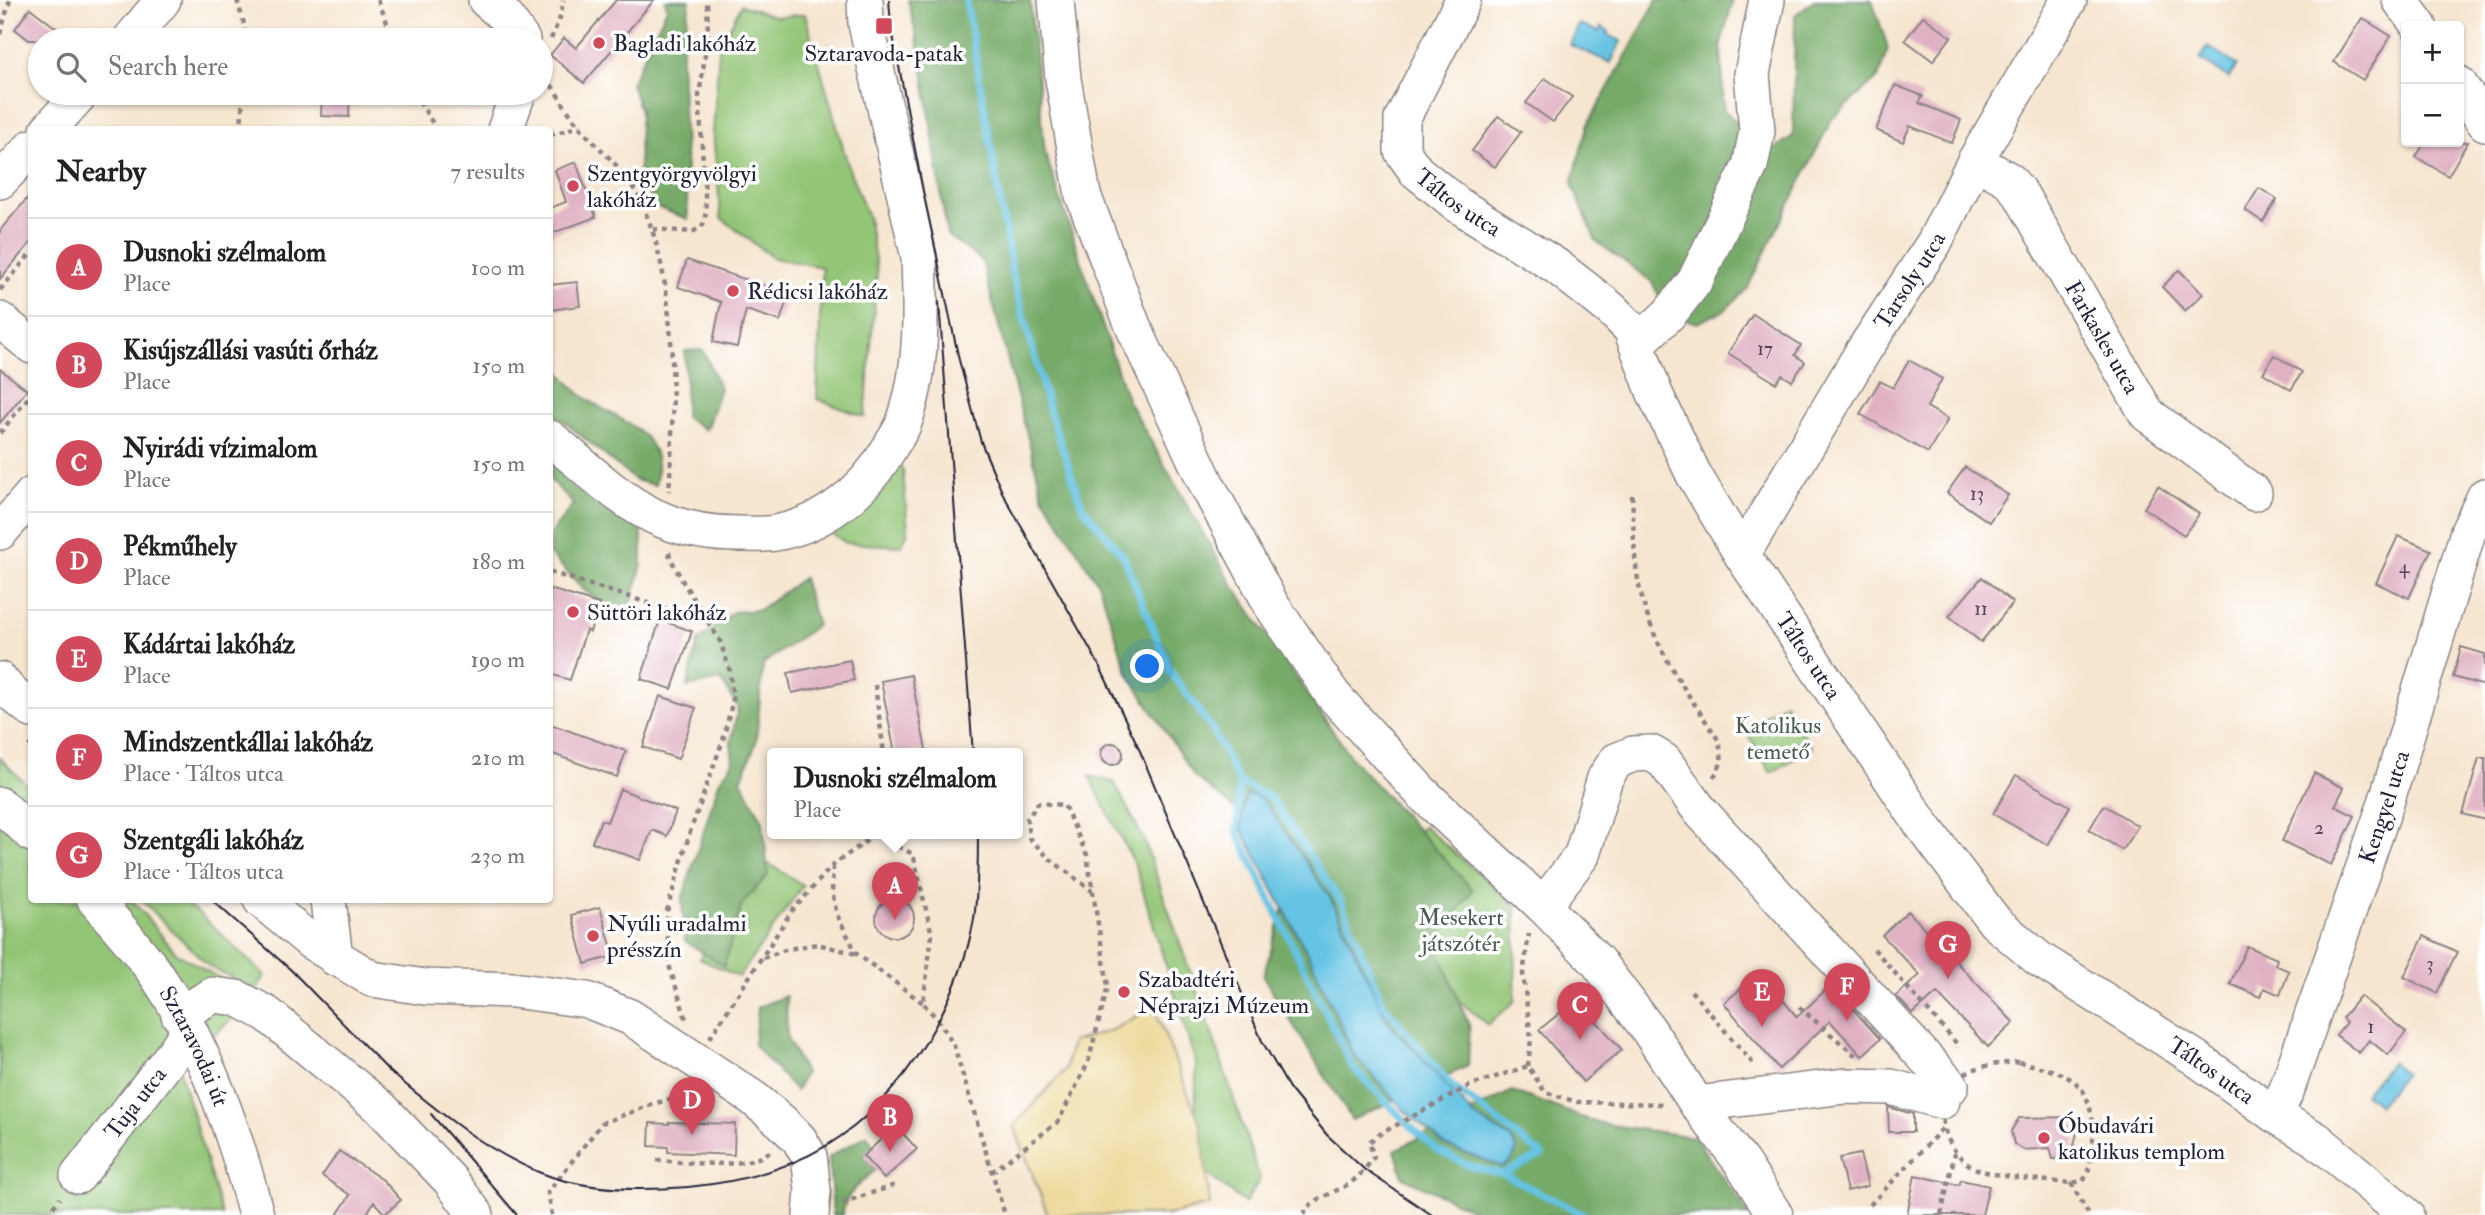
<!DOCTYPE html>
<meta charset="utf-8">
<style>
:root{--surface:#fff;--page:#f6f6f6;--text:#222;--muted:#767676;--line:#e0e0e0;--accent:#d1495b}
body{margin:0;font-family:"IM FELL Double Pica",serif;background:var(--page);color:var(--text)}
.controls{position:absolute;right:21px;top:21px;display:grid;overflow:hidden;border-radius:7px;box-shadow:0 2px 5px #0004}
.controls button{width:63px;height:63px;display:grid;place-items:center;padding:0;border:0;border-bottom:2px solid var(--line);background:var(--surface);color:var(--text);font:35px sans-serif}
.you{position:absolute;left:1148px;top:667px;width:24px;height:24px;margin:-18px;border:5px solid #fff;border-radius:50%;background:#1a73e8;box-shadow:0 0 0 10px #1a73e833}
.badge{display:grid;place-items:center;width:46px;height:46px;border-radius:50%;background:var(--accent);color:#fff;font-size:23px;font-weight:700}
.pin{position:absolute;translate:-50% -58px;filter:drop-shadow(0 2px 4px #0008)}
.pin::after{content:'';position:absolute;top:37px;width:24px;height:21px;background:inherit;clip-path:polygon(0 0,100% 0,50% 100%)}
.popup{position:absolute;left:767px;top:748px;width:256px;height:91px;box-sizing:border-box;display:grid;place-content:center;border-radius:7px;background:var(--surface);filter:drop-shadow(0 2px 5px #0005);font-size:23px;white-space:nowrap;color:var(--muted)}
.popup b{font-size:26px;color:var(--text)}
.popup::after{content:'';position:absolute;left:50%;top:100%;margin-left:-14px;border:14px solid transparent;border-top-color:var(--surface)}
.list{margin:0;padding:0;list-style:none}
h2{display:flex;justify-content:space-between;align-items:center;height:91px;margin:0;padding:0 28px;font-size:30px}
h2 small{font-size:23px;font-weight:400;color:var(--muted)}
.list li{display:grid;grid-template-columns:46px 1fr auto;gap:21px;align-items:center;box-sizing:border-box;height:98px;padding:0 28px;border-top:2px solid var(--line)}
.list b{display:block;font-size:26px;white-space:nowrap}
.list p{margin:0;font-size:23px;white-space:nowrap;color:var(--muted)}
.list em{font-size:23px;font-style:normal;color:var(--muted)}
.icon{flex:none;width:38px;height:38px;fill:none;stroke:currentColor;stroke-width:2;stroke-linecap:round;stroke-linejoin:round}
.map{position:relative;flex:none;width:2485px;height:1215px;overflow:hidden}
.search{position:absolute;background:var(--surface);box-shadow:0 2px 5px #0004;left:28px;top:28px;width:525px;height:77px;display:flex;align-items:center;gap:18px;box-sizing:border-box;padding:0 24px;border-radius:38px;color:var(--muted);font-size:26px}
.panel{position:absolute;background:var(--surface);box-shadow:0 2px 5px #0004;left:28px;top:126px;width:525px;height:777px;border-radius:7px}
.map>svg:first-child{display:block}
.green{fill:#93c576;stroke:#5a7458;stroke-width:2}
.forest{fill:#76aa67;stroke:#4c6651;stroke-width:2}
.sand{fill:#eeda9e;stroke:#887e6c;stroke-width:2}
.water{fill:#65c3e3;stroke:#44728f;stroke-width:2}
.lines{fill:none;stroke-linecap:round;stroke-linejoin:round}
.stream{stroke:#65c3e3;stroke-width:7}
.building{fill:#e0b0c3}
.minor-casing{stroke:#8c8485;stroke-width:38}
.path{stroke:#8c8485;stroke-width:4.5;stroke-dasharray:5 5;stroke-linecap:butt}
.minor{stroke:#fff;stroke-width:35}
.tram{stroke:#22223b;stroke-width:2}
.poi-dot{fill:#d1495b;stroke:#fff;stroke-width:2.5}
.labels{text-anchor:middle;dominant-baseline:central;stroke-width:7;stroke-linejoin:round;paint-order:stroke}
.number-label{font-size:19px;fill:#52465d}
.poi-label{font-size:23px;fill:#22223b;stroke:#fff;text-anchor:start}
.street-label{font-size:23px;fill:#22223b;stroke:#fff}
.park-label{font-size:23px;fill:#4a5b50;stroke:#fff}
</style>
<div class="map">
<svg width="2485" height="1215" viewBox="0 0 2485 1215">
<rect width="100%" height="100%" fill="#fff"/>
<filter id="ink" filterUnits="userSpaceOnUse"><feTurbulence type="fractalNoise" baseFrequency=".0143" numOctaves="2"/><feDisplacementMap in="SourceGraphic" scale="14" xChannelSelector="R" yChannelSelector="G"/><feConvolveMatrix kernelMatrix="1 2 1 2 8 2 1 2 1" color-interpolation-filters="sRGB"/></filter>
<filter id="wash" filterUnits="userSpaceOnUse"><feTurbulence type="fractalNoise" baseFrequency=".00686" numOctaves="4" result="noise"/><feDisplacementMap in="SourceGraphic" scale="28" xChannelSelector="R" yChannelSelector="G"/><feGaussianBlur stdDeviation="1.57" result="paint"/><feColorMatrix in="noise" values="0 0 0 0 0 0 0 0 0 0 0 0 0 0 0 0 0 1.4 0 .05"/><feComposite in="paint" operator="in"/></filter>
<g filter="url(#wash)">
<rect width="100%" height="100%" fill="#f6e5cf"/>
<g class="green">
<polygon points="741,5 777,17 805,14 849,169 868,217 877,272 865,417 817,399 822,267 773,258 721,218 713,133 719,49"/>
<polygon points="897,461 903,470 908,532 901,546 846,543 828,531 867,504"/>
<polygon points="1785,703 1812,748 1771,773 1744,728"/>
<polygon points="0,758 31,789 32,900 132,900 176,953 233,986 240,1011 179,1068 222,1215 0,1215"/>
<polygon points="1089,776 1114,782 1143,838 1219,1054 1260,1179 1245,1203 1195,1165 1196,1064 1135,865"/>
<polygon points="1424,826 1516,906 1515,1001 1488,1025 1423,970 1366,883"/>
<polygon points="769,864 803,885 739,977 700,959 727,892"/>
<polygon points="141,900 181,900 201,915 265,976 256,990 210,967"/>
</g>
<g class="forest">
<polygon points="665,0 690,0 681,60 688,219 653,206 639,170 640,111 631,84 667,8"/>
<polygon points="908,0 1030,0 1045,153 1127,399 1232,584 1353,760 1473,890 1435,942 1470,1028 1468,1066 1352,1120 1263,976 1290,887 1259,829 1194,776 1128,673 1099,585 1043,496 982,261 947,235 921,56"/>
<polygon points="1657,0 1733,0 1721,44 1724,110 1768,153 1793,136 1795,15 1814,0 1872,0 1888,48 1878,78 1832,119 1747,289 1725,310 1697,323 1669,314 1651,281 1596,241 1572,184 1587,126"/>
<polygon points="703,350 720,388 706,430 685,417 685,351"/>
<path d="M550 359C560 371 570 386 583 396 617 422 669 430 655 485L635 480 550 410Z"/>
<polygon points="550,456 642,527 642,564 627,619 585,591 550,554 550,535 573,504 550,479"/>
<polygon points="803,578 817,625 763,664 756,743 741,780 763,821 768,875 742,904 724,966 685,941 682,900 719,782 733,762 731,742 738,708 721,680 687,687 698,641 733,612 759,610"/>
<polygon points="786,996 787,1038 805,1073 796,1091 754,1045 758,1007"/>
<polygon points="1512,1091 1597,1123 1694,1137 1749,1215 1483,1215 1403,1177 1395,1150"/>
<path d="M867 1135 874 1146 863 1156 876 1170C862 1181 842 1196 843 1215H833L829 1157Z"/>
</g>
<polygon class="sand" points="1154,1007 1201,1126 1210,1205 1168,1215 1048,1215 1014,1126 1065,1070 1072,1042 1112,1030"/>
<g class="water">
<polygon points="1579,24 1599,32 1601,27 1609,31 1608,35 1621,41 1611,63 1570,45"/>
<polygon points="2208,47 2237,65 2229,78 2200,59"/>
<polygon points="1248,794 1262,798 1331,899 1387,1020 1474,1116 1511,1138 1517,1149 1512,1160 1503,1167 1446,1146 1404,1110 1354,1055 1313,964 1241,828 1244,803"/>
<polygon points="2391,1062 2405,1073 2379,1105 2364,1094"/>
</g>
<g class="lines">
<g class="stream">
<polyline points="966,0 1013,277 1048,406 1082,506 1124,557 1170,671 1212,729 1239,782 1271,798 1341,902 1384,1005 1452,1086 1542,1155 1503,1174 1584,1215"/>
<polyline points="1239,782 1237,832 1353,1068 1409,1125 1438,1151 1473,1167 1503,1174"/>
</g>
</g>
<g id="blocks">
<g class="building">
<polygon points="616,0 654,0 584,83 550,55 564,38 576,48"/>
<polygon points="30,8 72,40 29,40 15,29"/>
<polygon points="1923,16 1951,37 1933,61 1905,40"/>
<polygon points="2362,18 2391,36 2363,80 2334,62"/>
<polygon points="1545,78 1572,97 1553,122 1526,103"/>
<polygon points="1895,85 1923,96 1919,103 1961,120 1952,143 1910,126 1903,142 1876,130"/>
<polygon points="322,93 350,93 349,117 321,116"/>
<polygon points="1498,116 1521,132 1495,167 1472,151"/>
<polygon points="2425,142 2468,142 2448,176 2416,157"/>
<polygon points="576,162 596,217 550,234 550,208 566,202 555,170"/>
<polygon points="2259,188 2277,199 2263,222 2245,210"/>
<polygon points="32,193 32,241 0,279 0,230"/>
<polygon points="687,260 789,294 780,321 746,310 737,347 713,342 721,302 678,287"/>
<polygon points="2179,270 2203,294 2185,311 2162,287"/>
<polygon points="577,282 580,306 550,310 550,285"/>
<polygon points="1753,314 1801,345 1795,355 1805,362 1792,381 1782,375 1776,383 1728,353"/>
<polygon points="2274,355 2302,372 2291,390 2263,373"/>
<polygon points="1909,360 1942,379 1927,407 1948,419 1928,453 1860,414 1880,381 1893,388"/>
<polygon points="0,369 27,390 0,423"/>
<polygon points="1965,467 2008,495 1989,522 1947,493"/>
<polygon points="2158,486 2199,514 2184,535 2144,508"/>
<polygon points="2398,536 2431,550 2409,598 2376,583"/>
<polygon points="1982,577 2013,603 1981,642 1949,616"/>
<polygon points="550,589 599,604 590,632 586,630 570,680 550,674"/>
<polygon points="660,620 692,631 672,689 641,679"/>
<polygon points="2461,647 2485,654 2485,686 2453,677"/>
<polygon points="850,660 854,680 792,693 788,673"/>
<polygon points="911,675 926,750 895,754 881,681"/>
<polygon points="660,696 696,708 678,759 643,747"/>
<polygon points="550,724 626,751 617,777 550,753"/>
<circle cx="1112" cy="754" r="11"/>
<polygon points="2479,758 2485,758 2485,820 2463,814"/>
<polygon points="2314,773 2344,788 2335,806 2355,816 2331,865 2282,841"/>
<polygon points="2016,775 2070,806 2048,845 1993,814"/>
<polygon points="620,789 676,811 667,836 652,830 640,860 592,842 601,820 607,822"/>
<polygon points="2104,805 2138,826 2122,850 2089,830"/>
<circle cx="895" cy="918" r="19"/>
<polygon points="600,907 614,956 585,964 572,915"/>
<polygon points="1908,911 2014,1023 1988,1047 1937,993 1913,1014 1896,996 1920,975 1882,935"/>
<polygon points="2424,936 2457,952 2437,993 2404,977"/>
<polygon points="2247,946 2277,959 2275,965 2289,971 2280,995 2264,988 2261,997 2230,984"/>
<polygon points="1745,985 1757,999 1772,987 1797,1017 1831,985 1880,1039 1862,1056 1830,1021 1779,1069 1724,1003"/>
<polygon points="2360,996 2406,1032 2388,1055 2369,1040 2359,1053 2336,1035 2346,1022 2342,1018"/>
<polygon points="1577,999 1622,1050 1583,1082 1539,1030"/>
<polygon points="1888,1107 1913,1114 1913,1132 1889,1132"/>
<polygon points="2071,1117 2077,1133 2071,1158 2053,1159 2050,1148 2024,1150 2014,1144 2011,1131 2019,1118"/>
<polygon points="669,1122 735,1124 734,1155 668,1152 668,1147 649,1146 650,1123 669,1124"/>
<polygon points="896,1126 917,1149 884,1179 863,1156"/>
<polygon points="339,1151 383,1180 401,1200 385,1214 374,1202 366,1215 337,1215 350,1195 322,1176"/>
<polygon points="1860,1154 1868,1186 1847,1191 1839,1158"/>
<polygon points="1915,1175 1959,1185 1961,1180 1989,1186 1982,1215 1907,1215"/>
</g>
</g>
</g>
<g filter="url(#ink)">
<use href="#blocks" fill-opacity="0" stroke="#8c8485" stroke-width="2"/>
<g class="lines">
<defs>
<g id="minor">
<polyline points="486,0 506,17 522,40"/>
<polyline points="1056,0 1063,79 1083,195 1133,326 1206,483 1272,606 1333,695 1422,793 1543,906 1597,961 1648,1029 1697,1104 1742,1163 1775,1215"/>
<path id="s1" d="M1463 0 1402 119V151L1416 171 1458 205 1556 266 1611 309 1631 329 1655 394 1694 475 1742 555 1920 822 1995 922 2039 959 2194 1057 2275 1115 2317 1140 2406 1215"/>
<polyline points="2400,0 2419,26"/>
<polyline points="130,40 163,0"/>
<polyline points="2459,84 2485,123"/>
<polyline points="48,130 81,93"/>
<polyline points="505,130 518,93"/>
<path id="s2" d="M1975 161 2009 180 2021 195 2147 414 2254 493"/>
<polyline points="0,181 32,147"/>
<polyline points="0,320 32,346"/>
<polyline points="1637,344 1669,314 1695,281 1750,166 1757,131 1752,74 1767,0"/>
<path d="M550 438C586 467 622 504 665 521 688 530 715 534 738 534 750 534 763 535 775 533 822 525 863 493 887 452 892 443 899 434 903 425 923 372 921 312 919 257L866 24 865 0"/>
<polyline points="0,532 32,495"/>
<path id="s3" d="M1742 555 1862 353 1934 243 1975 161 2069 0"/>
<polyline points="0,680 10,692 32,710"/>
<polyline points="0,805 32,834"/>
<path id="s4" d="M95 900C116 924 137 948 156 974 205 1046 235 1131 256 1215"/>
<polyline points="261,900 310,941 372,979 425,987 513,990 587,1000 630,1017 753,1098 782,1122 799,1139 809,1156 813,1190 811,1215"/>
<polyline points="328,900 335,958"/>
<polyline points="1543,906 1582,855 1605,778 1616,761 1633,754 1651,753 1664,761 1701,812 1951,1086"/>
<polyline points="179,1015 213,995 237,998 267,1014 381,1108 450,1180 476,1215"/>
<polyline points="1697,1104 1845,1086 1891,1087 1942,1101"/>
<path id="s5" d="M2275 1115 2287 1089 2386 803 2468 532 2485 496"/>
<path id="s6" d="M78 1176 170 1058 189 1030"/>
</g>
</defs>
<use href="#minor" class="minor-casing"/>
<g class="path">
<polyline points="237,0 245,27 245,40"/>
<polyline points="378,0 394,40"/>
<polyline points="0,34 10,0"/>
<polyline points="551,39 561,15 563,0"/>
<path d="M541 68C553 87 565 108 579 126 597 148 621 165 635 191 679 267 675 405 669 491"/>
<polyline points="414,93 437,130"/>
<polyline points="241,130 243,93"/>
<polyline points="550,135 579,126"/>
<polyline points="653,229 693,232 703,225 706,212 699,96 708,35 707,0"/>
<polyline points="0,290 32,252"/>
<polyline points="0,433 32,393"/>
<path d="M1632 495C1634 530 1633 568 1643 602 1657 653 1689 695 1717 738 1724 756 1723 766 1711 780"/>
<polyline points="669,552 670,557 683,582 720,641 730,671 733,699 723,740 690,832 667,911 669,965 686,1019"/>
<polyline points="550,572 705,621"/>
<polyline points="875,685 884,754"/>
<polyline points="833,866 832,891 837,915 857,954 923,1003"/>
<polyline points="1874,949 1957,1044 1957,1048"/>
<polyline points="763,958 788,949 817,944 857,954"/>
<polyline points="1691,991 1756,1067"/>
<polyline points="1799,1007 1856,1056"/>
<polyline points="710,1038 791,912 833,865 875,835 913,854 932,935 923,1003 939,1021 954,1046 1005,1215"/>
<path d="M2019 1062C2039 1067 2066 1071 2080 1087 2097 1106 2097 1161 2083 1181L2071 1183C2050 1181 1991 1177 1975 1168 1944 1152 1928 1104 1958 1078 1974 1065 1999 1064 2019 1062Z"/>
<polyline points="1528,1066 1531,1039 1523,974 1529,934"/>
<path d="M657 1160C687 1162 746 1171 771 1151"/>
<polyline points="992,1172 1058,1122 1088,1063 1108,986 1087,855 1064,805 1038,803 1027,819 1029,838 1050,859 1092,891"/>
<polyline points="2071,1183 2089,1215"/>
<polyline points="842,1203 898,1184"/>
<polyline points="1870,1205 1943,1128"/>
<polyline points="47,1215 60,1198"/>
<polyline points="552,1215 548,1192 602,1123 650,1105 693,1092"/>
<path d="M1305 1215V1210C1317 1198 1331 1194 1345 1186 1357 1180 1366 1168 1374 1157L1369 1142 1380 1134 1469 1086 1528 1066 1545 1092 1577 1102 1664 1104"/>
<polyline points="1941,1215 1955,1153"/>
</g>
<use href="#minor" class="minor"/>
<g class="tram">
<polyline points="889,0 891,25 923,191 959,360 981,442 1002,492 1099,665 1137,744 1262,1041 1289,1088 1327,1135 1365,1170 1432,1215"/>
<polyline points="939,302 973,754"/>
<polyline points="29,745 32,747"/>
<polyline points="212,900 291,970 394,1076"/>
<path d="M388 1070C435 1109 484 1150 541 1173 586 1191 641 1191 688 1187 796 1177 870 1135 926 1042 949 1004 966 963 974 919 978 891 978 862 978 834"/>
<polyline points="431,1114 517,1215"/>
</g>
</g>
</g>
<g class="poi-dot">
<rect x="875" y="17" width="18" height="18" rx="3.5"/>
<circle cx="599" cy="43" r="7"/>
<circle cx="573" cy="186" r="7"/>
<circle cx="733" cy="291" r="7"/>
<circle cx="573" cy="612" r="7"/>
<circle cx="593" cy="936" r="7"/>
<circle cx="1124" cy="992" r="7"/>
<circle cx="2044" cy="1138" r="7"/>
</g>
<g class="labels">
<g class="number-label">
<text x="1765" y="349">17</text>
<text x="1977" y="494">13</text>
<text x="2404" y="567">4</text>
<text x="1981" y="609">11</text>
<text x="2319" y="828">2</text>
<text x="2430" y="964">3</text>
<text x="2371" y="1027">1</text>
</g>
<g class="poi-label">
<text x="613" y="43">Bagladi lakóház</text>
<text x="884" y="53" text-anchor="middle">Sztaravoda-patak</text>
<text x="587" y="173">Szentgyörgyvölgyi<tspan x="587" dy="26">lakóház</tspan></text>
<text x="747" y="291">Rédicsi lakóház</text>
<text x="587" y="612">Süttöri lakóház</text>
<text x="607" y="923">Nyúli uradalmi<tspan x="607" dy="26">présszín</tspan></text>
<text x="1138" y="979">Szabadtéri<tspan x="1138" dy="26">Néprajzi Múzeum</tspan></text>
<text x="2058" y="1125">Óbudavári<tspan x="2058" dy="26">katolikus templom</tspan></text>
</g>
<g class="street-label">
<text stroke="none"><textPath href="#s1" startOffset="243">Táltos utca</textPath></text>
<text stroke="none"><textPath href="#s3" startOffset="322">Tarsoly utca</textPath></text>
<text stroke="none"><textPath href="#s2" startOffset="222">Farkasles utca</textPath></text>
<text stroke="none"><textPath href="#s1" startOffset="831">Táltos utca</textPath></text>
<text stroke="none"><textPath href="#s5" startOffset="327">Kengyel utca</textPath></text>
<text stroke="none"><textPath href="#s4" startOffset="178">Sztaravodai út</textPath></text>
<text stroke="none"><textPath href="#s1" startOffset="1419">Táltos utca</textPath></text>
<text stroke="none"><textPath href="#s6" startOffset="93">Tuja utca</textPath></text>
</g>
<g class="park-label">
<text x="1778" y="725">Katolikus<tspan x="1778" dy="26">temető</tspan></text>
<text x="1461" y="917">Mesekert<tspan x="1461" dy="26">játszótér</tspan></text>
</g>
</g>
</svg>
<div class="controls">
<button>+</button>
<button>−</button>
</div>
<div class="you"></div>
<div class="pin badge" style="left:895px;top:920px">A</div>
<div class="popup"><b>Dusnoki szélmalom</b>Place</div>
<div class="pin badge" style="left:890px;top:1152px">B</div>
<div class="pin badge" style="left:1580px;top:1040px">C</div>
<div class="pin badge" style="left:692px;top:1135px">D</div>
<div class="pin badge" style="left:1762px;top:1027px">E</div>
<div class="pin badge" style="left:1847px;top:1021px">F</div>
<div class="pin badge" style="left:1948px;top:979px">G</div>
<div class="search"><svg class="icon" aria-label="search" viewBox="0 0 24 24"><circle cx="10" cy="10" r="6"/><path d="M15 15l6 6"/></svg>Search here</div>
<section class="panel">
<h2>Nearby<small>7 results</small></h2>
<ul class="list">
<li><span class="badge">A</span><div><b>Dusnoki szélmalom</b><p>Place</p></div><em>100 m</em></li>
<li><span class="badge">B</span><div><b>Kisújszállási vasúti őrház</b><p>Place</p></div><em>150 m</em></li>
<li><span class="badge">C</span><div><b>Nyirádi vízimalom</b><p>Place</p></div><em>150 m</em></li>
<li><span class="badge">D</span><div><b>Pékműhely</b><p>Place</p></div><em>180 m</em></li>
<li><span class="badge">E</span><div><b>Kádártai lakóház</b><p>Place</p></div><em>190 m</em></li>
<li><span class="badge">F</span><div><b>Mindszentkállai lakóház</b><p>Place · Táltos utca</p></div><em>210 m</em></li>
<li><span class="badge">G</span><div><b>Szentgáli lakóház</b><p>Place · Táltos utca</p></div><em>230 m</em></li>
</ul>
</section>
</div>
